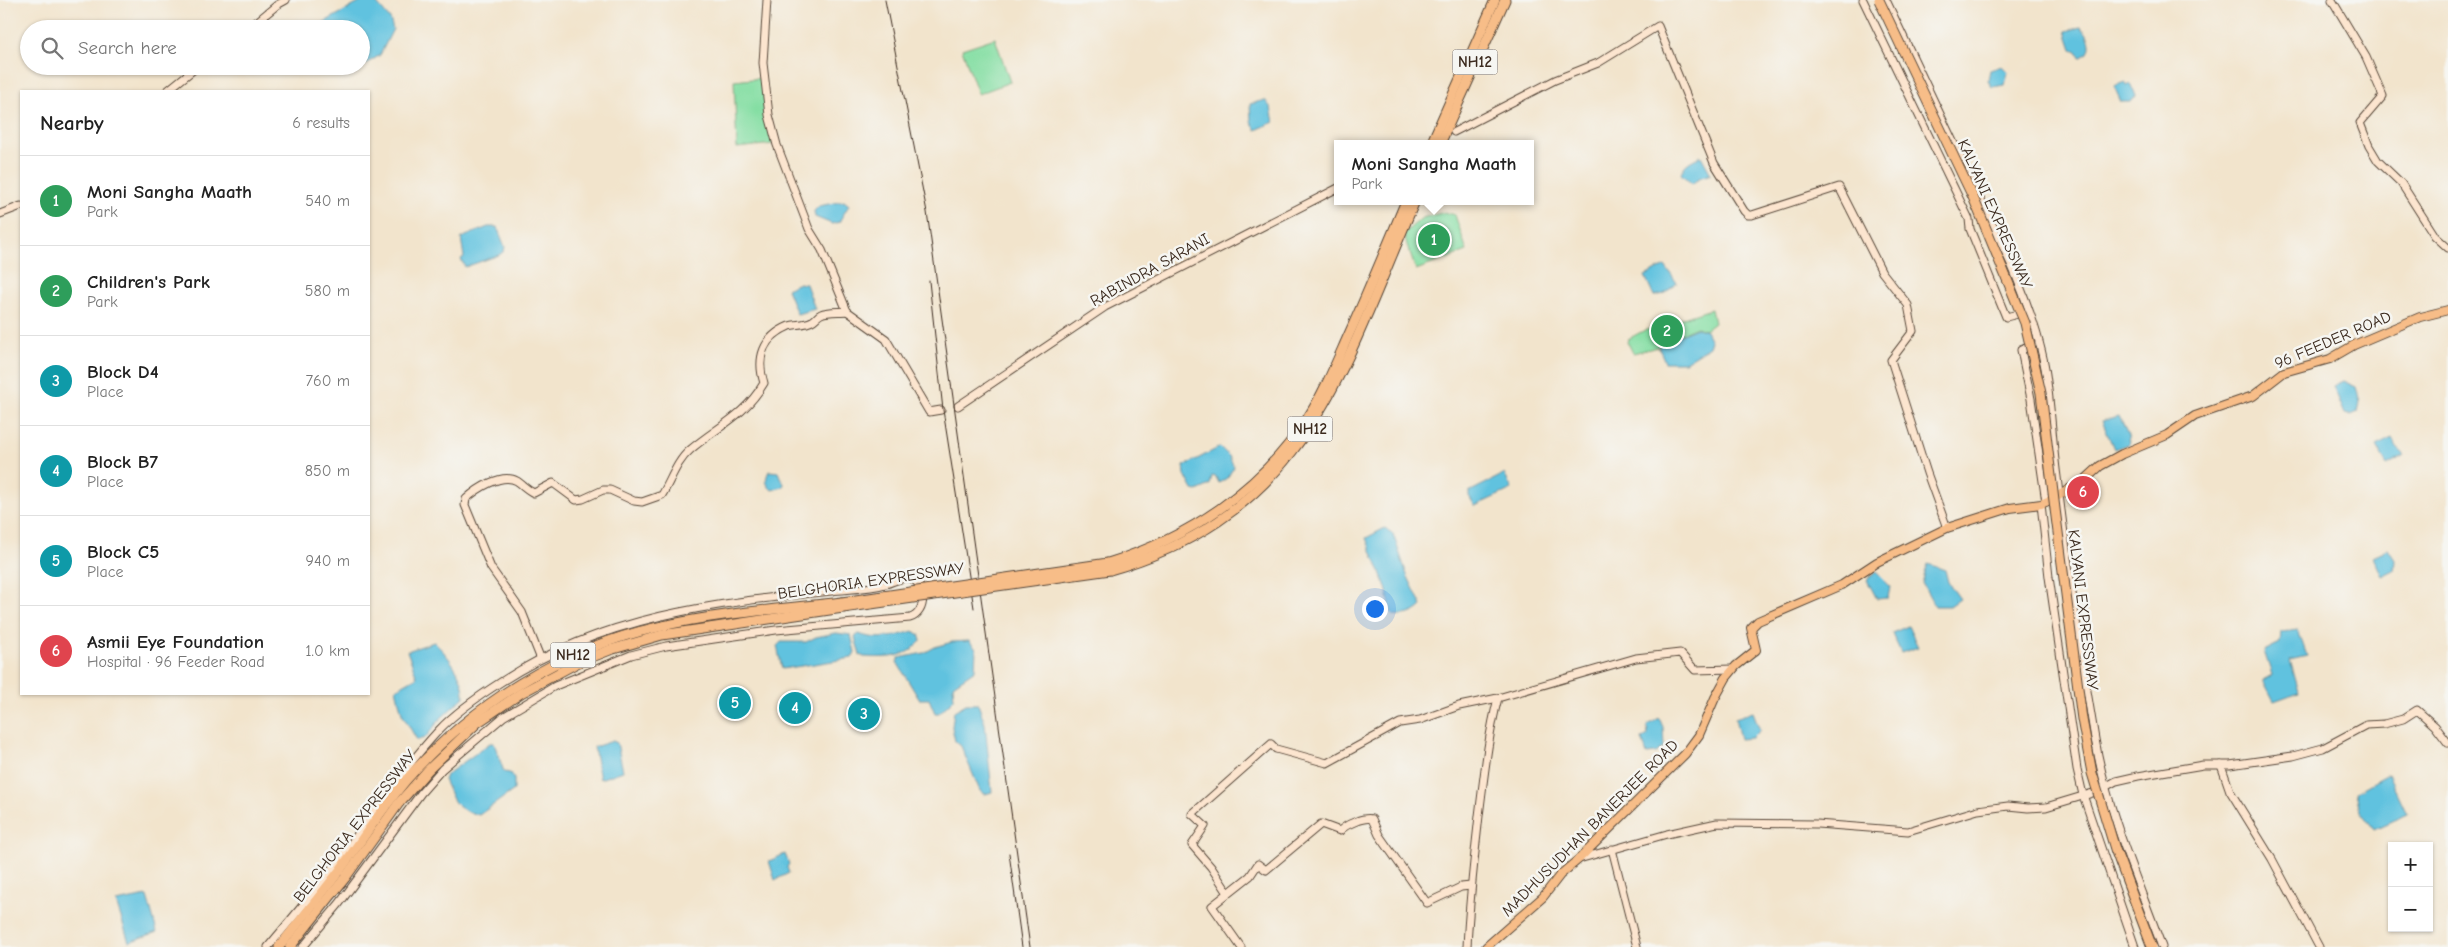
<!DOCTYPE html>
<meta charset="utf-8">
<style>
:root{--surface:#fff;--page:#f6f6f6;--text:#222;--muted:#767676;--line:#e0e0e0;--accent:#7c3aed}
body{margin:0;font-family:"Comic Neue",sans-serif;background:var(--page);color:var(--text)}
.controls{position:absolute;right:15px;bottom:15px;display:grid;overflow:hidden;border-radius:0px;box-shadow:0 1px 4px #0004}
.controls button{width:45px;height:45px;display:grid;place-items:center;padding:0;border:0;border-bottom:1px solid var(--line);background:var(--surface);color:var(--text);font:25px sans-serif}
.you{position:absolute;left:1374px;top:608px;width:18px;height:18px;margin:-12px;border:4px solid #fff;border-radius:50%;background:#1a73e8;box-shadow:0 0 0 8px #1a73e833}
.badge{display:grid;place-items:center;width:32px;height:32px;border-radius:50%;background:var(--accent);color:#fff;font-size:16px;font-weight:700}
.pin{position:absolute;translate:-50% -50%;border:2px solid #fff;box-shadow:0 1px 5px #0006}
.popup{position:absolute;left:1334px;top:140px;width:200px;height:65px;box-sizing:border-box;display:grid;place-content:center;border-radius:0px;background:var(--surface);filter:drop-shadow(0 1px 4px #0005);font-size:16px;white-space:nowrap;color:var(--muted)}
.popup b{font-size:19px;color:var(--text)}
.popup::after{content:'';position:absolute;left:50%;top:100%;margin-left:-10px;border:10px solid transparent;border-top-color:var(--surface)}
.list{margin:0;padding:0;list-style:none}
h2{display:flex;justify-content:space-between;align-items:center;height:65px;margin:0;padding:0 20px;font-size:21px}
h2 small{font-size:16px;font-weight:400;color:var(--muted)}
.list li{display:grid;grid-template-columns:32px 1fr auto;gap:15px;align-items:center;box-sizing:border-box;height:90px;padding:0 20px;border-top:1px solid var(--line)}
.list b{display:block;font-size:19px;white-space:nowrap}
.list p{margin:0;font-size:16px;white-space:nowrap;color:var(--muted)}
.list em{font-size:16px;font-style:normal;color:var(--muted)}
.icon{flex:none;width:28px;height:28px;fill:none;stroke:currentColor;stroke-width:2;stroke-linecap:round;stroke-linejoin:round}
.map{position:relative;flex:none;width:2448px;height:947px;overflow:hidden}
.search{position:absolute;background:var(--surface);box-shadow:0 1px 4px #0004;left:20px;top:20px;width:350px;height:55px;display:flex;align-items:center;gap:12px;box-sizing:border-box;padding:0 18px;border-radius:28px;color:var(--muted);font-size:19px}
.panel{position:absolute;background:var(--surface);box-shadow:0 1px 4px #0004;left:20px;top:90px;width:350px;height:605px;border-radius:0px}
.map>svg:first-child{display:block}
.green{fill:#84dea3;stroke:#608460}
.water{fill:#61c2df;stroke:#4e767e}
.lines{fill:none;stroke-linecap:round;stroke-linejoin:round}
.secondary-casing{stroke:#564638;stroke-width:9}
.primary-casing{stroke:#564638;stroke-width:10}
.highway-casing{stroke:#564638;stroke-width:11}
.secondary{stroke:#fce5cf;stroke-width:7}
.primary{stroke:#f7bd88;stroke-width:8}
.highway{stroke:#f7bd88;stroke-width:9}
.rail{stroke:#3b2a1e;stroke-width:1}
.highway-bridge-casing{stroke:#564638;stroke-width:11;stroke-linecap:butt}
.highway-bridge{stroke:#f7bd88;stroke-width:9}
.labels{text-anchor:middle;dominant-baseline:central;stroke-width:5;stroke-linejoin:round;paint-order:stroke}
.shield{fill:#f6f6f2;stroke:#73675e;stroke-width:1}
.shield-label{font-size:15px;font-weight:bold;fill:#3b2a1e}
.street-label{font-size:16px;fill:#3b2a1e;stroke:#f6f6f2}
</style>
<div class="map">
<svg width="2448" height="947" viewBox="0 0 2448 947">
<rect width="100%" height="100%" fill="#f6f6f2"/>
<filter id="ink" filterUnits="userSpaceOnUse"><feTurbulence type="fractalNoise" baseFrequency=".02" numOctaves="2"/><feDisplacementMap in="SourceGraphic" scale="10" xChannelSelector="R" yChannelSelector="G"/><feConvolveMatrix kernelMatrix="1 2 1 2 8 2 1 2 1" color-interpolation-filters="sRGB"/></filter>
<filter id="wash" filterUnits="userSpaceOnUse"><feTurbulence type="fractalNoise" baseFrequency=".0096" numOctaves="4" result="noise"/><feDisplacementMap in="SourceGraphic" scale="20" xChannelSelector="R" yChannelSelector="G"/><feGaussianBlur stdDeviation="1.12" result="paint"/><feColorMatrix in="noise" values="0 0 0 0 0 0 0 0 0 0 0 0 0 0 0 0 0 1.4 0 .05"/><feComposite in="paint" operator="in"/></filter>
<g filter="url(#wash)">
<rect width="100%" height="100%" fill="#f2e4cc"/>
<g class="green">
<polygon points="995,38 1010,82 978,94 962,49"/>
<polygon points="762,78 773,144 737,148 734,81"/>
<polygon points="1445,212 1455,215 1467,251 1416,270 1403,234 1422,218"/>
<polygon points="1711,309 1714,323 1705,330 1697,327 1660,343 1658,347 1633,353 1627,341 1628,339 1643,331"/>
</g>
<g class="water">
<polygon points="364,0 374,0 390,19 393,29 380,55 360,68 342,70 326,67 321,73 307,68 307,66 361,66 361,29 312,29"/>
<path d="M2081 27C2088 33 2093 45 2088 53L2080 58 2077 51 2072 49 2066 31Z"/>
<polygon points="2002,66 2008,72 2005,85 1992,87 1988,80 1990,70"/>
<polygon points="2125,82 2126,86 2131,84 2136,96 2131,102 2121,102 2114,86"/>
<polygon points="1265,100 1271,108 1274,122 1256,130 1251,121 1250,104"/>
<path d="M1701 156 1711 174 1699 178 1692 184 1681 174C1684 163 1691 161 1701 156Z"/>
<polygon points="844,201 849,205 839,222 832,224 815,217 814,211 819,206"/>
<polygon points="488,227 497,227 505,247 504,251 499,255 465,267 461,259 464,257 461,238"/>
<polygon points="1665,266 1677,283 1664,294 1654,296 1645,276"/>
<polygon points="799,283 806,284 815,309 797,314 787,289"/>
<polygon points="1697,328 1706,331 1711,341 1709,347 1685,362 1665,362 1659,348 1661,343"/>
<polygon points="2343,381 2356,387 2360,402 2358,412 2351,415 2345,414 2333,386"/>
<polygon points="2119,416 2128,435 2129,444 2114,449 2102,421"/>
<polygon points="2392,438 2397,448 2405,455 2387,465 2376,446"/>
<polygon points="1220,447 1229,456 1234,467 1227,478 1219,483 1216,477 1212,476 1210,485 1197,491 1193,490 1185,475 1184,466"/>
<path d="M769 471 779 472 784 484 783 487 772 490C765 484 765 479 769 471Z"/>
<polygon points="1504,474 1512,489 1475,506 1469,496 1469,492"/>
<path d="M1385 528 1393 534 1407 575 1422 606C1413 615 1404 616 1392 615L1386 587 1366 538Z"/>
<polygon points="2388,549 2395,560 2394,570 2382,576 2373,556"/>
<polygon points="1928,564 1945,570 1948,582 1960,599 1950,606 1935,606 1922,583"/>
<polygon points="1876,572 1890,586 1888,598 1877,599 1867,580"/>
<polygon points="1908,626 1918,647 1901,653 1892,633"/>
<polygon points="2298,630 2307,656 2290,660 2299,692 2274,701 2263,680 2272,675 2264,651 2280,643 2281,632"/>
<path d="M913 631 919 634 921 641C905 659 887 658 864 657L860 655 855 637 859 634C877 641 895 637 913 631Z"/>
<polygon points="836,633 851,635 855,652 852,658 782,669 777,646 781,642 806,642 816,637"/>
<polygon points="969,641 976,649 975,670 953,685 954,699 939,713 935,713 929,699 919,699 897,662 899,658 924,653 935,647 952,642"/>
<path d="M434 642C448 655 465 677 464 697L441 718 425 738 417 740 402 714 396 689 417 677 407 651Z"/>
<polygon points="966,704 978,704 985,724 992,792 985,794 980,791 961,746 955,741 952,727 954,711"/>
<polygon points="1753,712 1760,730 1752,738 1740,739 1735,718"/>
<polygon points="1659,718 1663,727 1664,747 1656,753 1647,754 1642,739 1648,735 1647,726"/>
<polygon points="613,741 617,743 623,771 600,779 594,747"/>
<path d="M490 743H494L504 772 510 773 514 779V790L479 815C453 808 455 803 444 780L446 775Z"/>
<polygon points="2388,774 2407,814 2374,829 2360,811 2356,792"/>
<polygon points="785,854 789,864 787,867 789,873 775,880 769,861"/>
<polygon points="147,896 157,932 129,942 116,902"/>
</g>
</g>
<g filter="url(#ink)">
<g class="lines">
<defs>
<g id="secondary">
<polyline points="767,0 763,63 769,115 777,145 809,229 822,250 847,311 886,339 929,412 941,410"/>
<polyline points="1863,0 1969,219 1970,229 2006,317 2026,312"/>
<path d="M1886 0 2011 264C2025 297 2039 333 2045 368 2051 404 2052 441 2057 477 2067 564 2080 652 2095 739 2107 811 2137 879 2162 947"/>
<polyline points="2332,0 2366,57 2383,96 2360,123 2369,146 2378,161 2401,183 2435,236 2448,248"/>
<polyline points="248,29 277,5 286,0"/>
<polyline points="167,91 198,66"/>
<polyline points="1454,132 1555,80 1598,63 1658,26 1714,163 1744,211 1748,215 1752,215 1839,187 1882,272 1908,305 1913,331 1891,360 1927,473 1947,528"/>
<polyline points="0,214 21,206"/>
<polyline points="2033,345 2021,350 2031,399 2046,502"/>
<polyline points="958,406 1105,307 1338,188"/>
<polyline points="2041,504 2049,577 2077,769 2083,795 2135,947"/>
<path d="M540 657 522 612 491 568 465 505 466 499C477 489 502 472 517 481 523 485 527 490 534 493L553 483 576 500 583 499 603 490H610L634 501 642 502 662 495C671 480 677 461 690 450 718 426 744 417 764 383 756 358 763 337 789 326 796 324 805 325 812 321 815 320 817 316 821 314 827 311 840 312 847 311"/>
<polyline points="2221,765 2230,791 2272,859 2319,947"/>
<polyline points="1612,849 1637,947"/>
<polyline points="1579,859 1667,834 1717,823 1817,824 1908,831 1978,810 2008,806 2028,808 2046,807 2096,792 2116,781 2138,776 2203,765 2230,765 2293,756 2323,748 2366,725 2384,724 2403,719 2417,710 2435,726 2448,743"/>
<polyline points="1228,893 1211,867 1192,845 1205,826 1192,814 1271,744 1276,749 1327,763 1400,723 1420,720 1459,706 1498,698"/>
<path d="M268 947C295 915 322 883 347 849 377 808 404 768 439 730 457 711 479 696 501 682 602 616 715 603 832 591 850 589 869 589 886 584 893 582 903 576 910 578 927 584 927 613 910 618L776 630 666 646 631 655 555 686 503 717 442 769 421 793 339 904 303 947"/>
<path d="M1241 947 1212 906 1250 876 1258 864 1266 870 1321 824 1340 831C1346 824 1364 817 1372 819L1379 835 1427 903 1461 887 1471 886"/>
<path d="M1467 947C1469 903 1474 860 1479 816 1484 777 1488 737 1498 698L1636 658 1680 653 1695 670 1733 669"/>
</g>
<polyline id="primary" points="1486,947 1543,897 1560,875 1579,859 1685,754 1699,735 1715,698 1726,678 1736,666 1756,650 1751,628 1758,621 1842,585 1877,562 1947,528 2010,508 2041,504 2055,498 2087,478 2100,466 2122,454 2167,435 2195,416 2253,396 2284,372 2330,359 2354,345 2420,317 2448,310"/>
<g id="highway">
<polyline points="1431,144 1495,0"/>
<polyline points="1440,144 1505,0"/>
<path d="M1108 563C1188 538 1260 491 1307 419 1324 393 1336 363 1349 334 1369 290 1387 246 1406 201"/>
<path d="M1110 570C1308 513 1341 371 1415 201"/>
<path d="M279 947C299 922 320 896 340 870 362 840 382 808 407 779 473 704 560 649 658 627 718 613 781 609 842 602"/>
<polyline points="290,947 345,878 399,803 428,770 477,723 521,693 577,663 610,650 662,635 843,608"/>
</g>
</defs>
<use href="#secondary" class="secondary-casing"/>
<use href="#primary" class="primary-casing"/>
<use href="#highway" class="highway-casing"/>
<use href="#secondary" class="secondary"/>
<use href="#primary" class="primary"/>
<use href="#highway" class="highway"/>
<g class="rail">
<polyline points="885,0 927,212 1030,947"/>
<polyline points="929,281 943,410 974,608"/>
<polyline points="1009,853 1022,947"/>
</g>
<defs>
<g id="highway-bridge">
<polyline points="1879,0 1973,197 2025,323 2041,393 2055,509 2082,719 2092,773 2115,849 2152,947"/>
<polyline points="842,602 1108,563"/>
<polyline points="843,608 1110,570"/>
</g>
</defs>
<use href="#highway-bridge" class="highway-bridge-casing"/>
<use href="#highway-bridge" class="highway-bridge"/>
</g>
</g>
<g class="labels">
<g class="shield">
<rect x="1452.5" y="49.5" width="45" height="25" rx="4"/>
<rect x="1287.5" y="416.5" width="45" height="25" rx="4"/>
<rect x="550.5" y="642.5" width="45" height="25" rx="4"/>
</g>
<g class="shield-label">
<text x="1475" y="62">NH12</text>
<text x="1310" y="429">NH12</text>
<text x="573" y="655">NH12</text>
</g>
<g class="street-label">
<text transform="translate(1995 214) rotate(66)">KALYANI EXPRESSWAY</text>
<text transform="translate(1150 270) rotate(-29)">RABINDRA SARANI</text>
<text transform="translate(2333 340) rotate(-23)">96 FEEDER ROAD</text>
<text transform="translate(871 581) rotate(-8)">BELGHORIA EXPRESSWAY</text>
<text transform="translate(2083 610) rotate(83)">KALYANI EXPRESSWAY</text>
<text transform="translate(355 826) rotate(-52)">BELGHORIA EXPRESSWAY</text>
<text transform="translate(1590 828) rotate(-45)">MADHUSUDHAN BANERJEE ROAD</text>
</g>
</g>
</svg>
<div class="controls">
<button>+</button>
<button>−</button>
</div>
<div class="you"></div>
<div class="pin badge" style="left:1434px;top:240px;background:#2e9e5b">1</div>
<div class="popup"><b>Moni Sangha Maath</b>Park</div>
<div class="pin badge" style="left:1667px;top:331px;background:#2e9e5b">2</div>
<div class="pin badge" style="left:864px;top:714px;background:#0f9aa8">3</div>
<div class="pin badge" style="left:795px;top:708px;background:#0f9aa8">4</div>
<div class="pin badge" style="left:735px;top:703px;background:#0f9aa8">5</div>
<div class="pin badge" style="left:2083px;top:492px;background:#e0444e">6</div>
<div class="search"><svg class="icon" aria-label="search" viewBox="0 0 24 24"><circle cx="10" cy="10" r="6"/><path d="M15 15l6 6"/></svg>Search here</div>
<section class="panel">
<h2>Nearby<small>6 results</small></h2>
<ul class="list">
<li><span class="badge" style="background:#2e9e5b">1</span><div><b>Moni Sangha Maath</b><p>Park</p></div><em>540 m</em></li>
<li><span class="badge" style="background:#2e9e5b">2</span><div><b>Children's Park</b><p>Park</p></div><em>580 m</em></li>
<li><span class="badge" style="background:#0f9aa8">3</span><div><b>Block D4</b><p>Place</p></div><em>760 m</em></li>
<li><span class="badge" style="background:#0f9aa8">4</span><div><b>Block B7</b><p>Place</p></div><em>850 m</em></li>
<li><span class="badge" style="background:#0f9aa8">5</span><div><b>Block C5</b><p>Place</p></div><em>940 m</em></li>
<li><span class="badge" style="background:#e0444e">6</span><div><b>Asmii Eye Foundation</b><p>Hospital · 96 Feeder Road</p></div><em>1.0 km</em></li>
</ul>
</section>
</div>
